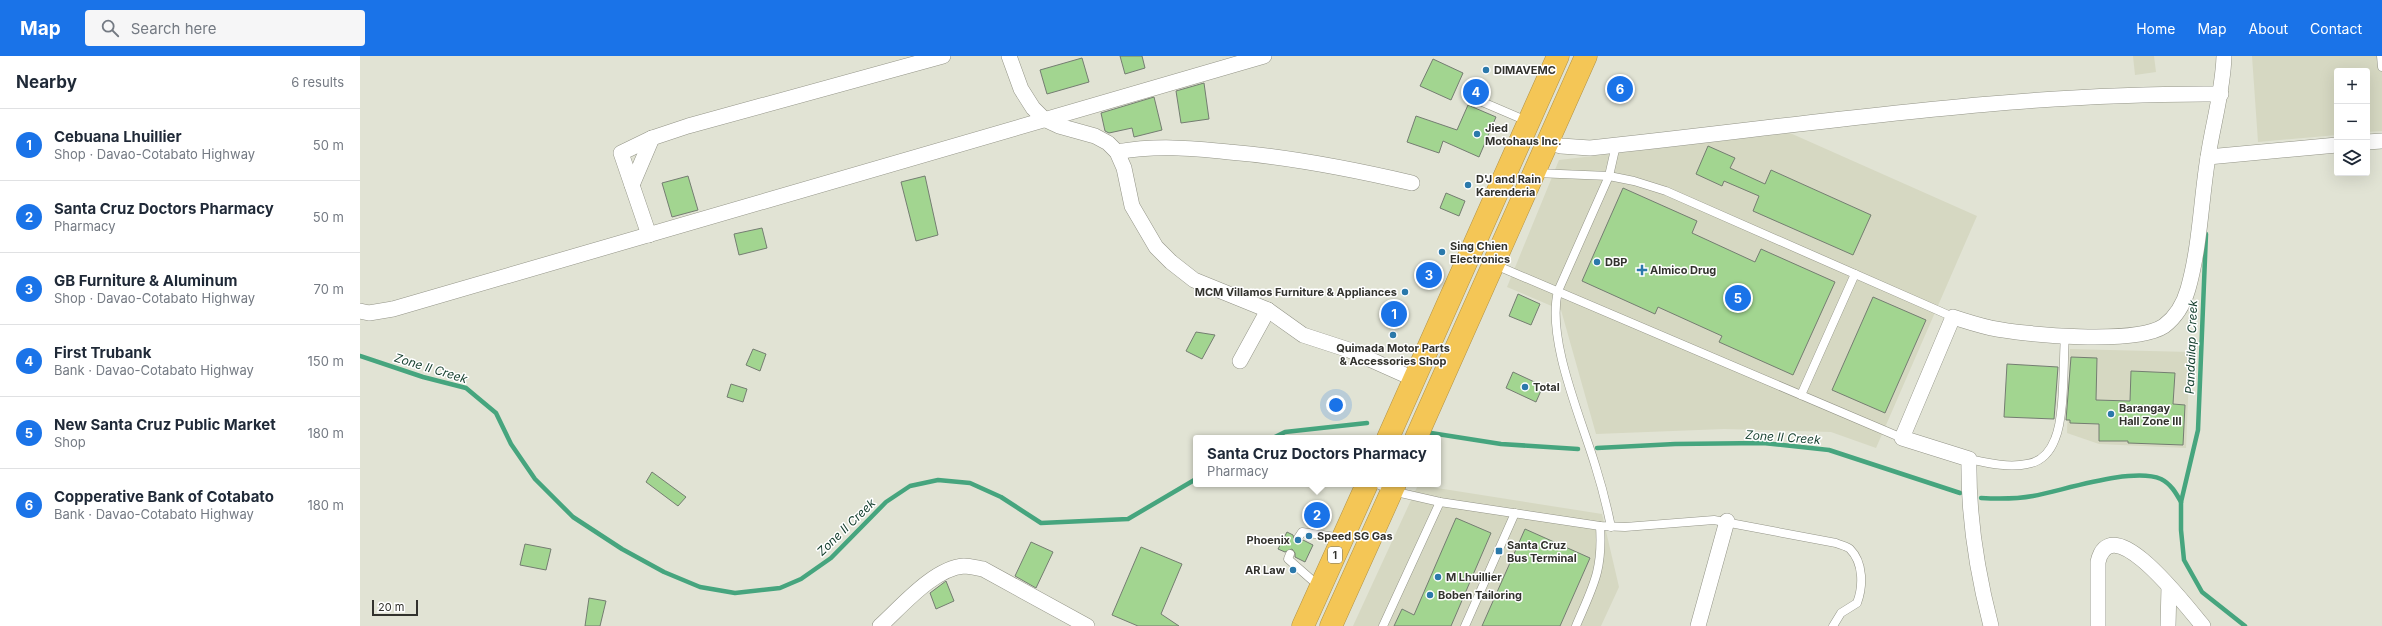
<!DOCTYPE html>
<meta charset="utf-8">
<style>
:root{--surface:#fff;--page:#f6f6f7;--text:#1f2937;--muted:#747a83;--line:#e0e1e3;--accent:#1a73e8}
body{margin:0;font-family:Inter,sans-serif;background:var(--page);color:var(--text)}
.controls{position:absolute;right:12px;top:12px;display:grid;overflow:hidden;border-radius:4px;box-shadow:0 4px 16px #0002}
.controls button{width:36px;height:36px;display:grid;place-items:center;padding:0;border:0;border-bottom:1px solid var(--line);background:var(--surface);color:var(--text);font:20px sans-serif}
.scale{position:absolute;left:12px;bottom:10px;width:46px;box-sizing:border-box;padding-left:4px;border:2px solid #32322d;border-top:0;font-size:11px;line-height:14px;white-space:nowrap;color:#32322d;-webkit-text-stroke:3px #fff;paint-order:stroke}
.you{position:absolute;left:976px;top:349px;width:14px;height:14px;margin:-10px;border:3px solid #fff;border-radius:50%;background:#1a73e8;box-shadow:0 0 0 6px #1a73e833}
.badge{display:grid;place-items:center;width:26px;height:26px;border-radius:50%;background:var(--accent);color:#fff;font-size:13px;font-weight:700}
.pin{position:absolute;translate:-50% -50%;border:2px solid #fff;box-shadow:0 1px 4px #0006}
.popup{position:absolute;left:833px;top:379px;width:248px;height:52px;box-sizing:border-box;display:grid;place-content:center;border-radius:4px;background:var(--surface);filter:drop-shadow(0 1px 3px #0005);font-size:13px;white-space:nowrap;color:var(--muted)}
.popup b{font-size:15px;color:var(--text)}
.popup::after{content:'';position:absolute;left:50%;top:100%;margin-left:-8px;border:8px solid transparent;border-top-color:var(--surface)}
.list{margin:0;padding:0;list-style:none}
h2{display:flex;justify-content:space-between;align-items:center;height:52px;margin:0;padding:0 16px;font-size:17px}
h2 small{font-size:13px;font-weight:400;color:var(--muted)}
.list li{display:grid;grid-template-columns:26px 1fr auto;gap:12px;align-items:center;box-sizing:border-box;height:72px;padding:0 16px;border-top:1px solid var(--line)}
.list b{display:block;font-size:15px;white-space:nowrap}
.list p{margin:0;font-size:13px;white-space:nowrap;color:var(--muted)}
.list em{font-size:13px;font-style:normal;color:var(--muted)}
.icon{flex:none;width:22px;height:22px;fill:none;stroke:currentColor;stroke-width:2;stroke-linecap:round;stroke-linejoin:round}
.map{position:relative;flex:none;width:2022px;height:570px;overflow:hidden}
header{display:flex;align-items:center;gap:24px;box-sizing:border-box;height:56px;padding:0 20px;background:var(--accent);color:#fff}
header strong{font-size:19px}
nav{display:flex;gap:22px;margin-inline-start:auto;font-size:14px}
.search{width:280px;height:36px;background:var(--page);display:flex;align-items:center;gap:10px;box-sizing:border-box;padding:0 14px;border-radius:4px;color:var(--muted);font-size:15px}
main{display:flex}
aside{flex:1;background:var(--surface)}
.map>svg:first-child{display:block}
.built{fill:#d6d8c2}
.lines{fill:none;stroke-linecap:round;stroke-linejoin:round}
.stream{stroke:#46a57e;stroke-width:4.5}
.building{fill:#a2d590;stroke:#747d71}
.lane-casing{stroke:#939487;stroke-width:9}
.street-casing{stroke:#939487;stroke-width:16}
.highway-casing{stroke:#b09248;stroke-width:23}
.lane{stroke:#fff;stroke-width:8}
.street{stroke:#fff;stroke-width:15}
.highway{stroke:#f4c656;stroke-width:22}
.poi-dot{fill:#2b79ab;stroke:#fff;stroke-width:1.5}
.labels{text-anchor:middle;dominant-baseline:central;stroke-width:3;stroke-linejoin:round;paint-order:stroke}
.shield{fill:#fff;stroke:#70706c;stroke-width:1}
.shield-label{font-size:10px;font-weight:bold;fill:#32322d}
.poi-label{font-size:11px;font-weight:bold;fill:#32322d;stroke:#fff;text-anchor:start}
.water-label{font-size:12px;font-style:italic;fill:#143e2d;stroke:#fff}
</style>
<header>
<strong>Map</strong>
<div class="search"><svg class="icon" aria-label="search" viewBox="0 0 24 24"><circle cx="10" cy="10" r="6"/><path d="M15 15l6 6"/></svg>Search here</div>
<nav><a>Home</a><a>Map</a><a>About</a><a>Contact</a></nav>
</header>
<main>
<aside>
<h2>Nearby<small>6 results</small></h2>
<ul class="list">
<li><span class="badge">1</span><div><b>Cebuana Lhuillier</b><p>Shop · Davao-Cotabato Highway</p></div><em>50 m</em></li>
<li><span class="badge">2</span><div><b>Santa Cruz Doctors Pharmacy</b><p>Pharmacy</p></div><em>50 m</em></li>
<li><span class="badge">3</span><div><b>GB Furniture &amp; Aluminum</b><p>Shop · Davao-Cotabato Highway</p></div><em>70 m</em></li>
<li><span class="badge">4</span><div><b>First Trubank</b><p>Bank · Davao-Cotabato Highway</p></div><em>150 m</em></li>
<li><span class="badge">5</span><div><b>New Santa Cruz Public Market</b><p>Shop</p></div><em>180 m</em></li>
<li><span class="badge">6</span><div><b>Copperative Bank of Cotabato</b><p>Bank · Davao-Cotabato Highway</p></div><em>180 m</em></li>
</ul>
</aside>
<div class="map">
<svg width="2022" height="570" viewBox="0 0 2022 570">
<rect width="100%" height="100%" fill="#e1e3d4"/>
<g class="built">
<polygon points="1773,0 1794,0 1796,16 1775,19"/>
<polygon points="1892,0 2022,0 2022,75 2007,76 2007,15 1977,15 1977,79 1898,86"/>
<polygon points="1430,77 1617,160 1516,392 1471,376 1364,373 1236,378 1201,254 1147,231 1199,104"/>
<polygon points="1710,293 1830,296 1826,392 1739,388 1707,377"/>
<polygon points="1058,429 1242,458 1259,531 1241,570 993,570"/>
</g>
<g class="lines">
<g class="stream">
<polyline points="1846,178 1838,374 1821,446 1821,474 1824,504 1842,536 1885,570"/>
<polyline points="0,300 63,321 106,332 136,357 151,388 175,423 213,461 262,493 304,516 340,531 375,537 420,532 441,523 471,502 526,446 550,430 578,424 610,427 641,441 681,467 768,463 836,423"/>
<polyline points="1071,377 1141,388 1218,393"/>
<polyline points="913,382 925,376 1007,367"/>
<polyline points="1237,392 1315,388 1403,387 1469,394 1600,437"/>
<path d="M1621 442C1639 443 1656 443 1673 440 1705 434 1772 411 1801 423 1811 428 1816 437 1821 446"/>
</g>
</g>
<g class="building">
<polygon points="760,0 782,0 785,12 765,18"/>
<polygon points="722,2 729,26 687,38 680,14"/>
<polygon points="1073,3 1103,17 1091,44 1060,30"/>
<polygon points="844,27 849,63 821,67 816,35"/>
<polygon points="794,41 802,74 774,81 772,72 749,77 745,75 741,57"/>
<polygon points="1108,49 1136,61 1119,101 1083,85 1079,97 1047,86 1056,60 1097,74"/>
<polygon points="1348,90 1375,102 1370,112 1405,128 1411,114 1511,159 1493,199 1393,155 1399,140 1364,125 1362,130 1336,118"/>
<polygon points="328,120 338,154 312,161 302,127"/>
<polygon points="565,120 578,179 556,185 541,126"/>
<polygon points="1263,132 1337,165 1332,177 1395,206 1401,193 1475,226 1433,319 1359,286 1362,280 1298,251 1295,258 1222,225"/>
<polygon points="1086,137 1105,145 1099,160 1080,152"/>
<polygon points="402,172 407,192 379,199 374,178"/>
<polygon points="1158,238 1180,248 1171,269 1149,260"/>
<polygon points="1513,241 1566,264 1525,357 1472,334"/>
<polygon points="836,276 855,279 842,303 826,295"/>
<polygon points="393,293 406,298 400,315 386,309"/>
<polygon points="1711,301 1737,302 1736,344 1770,345 1771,315 1815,317 1813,348 1825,349 1823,389 1768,387 1768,385 1739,385 1739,368 1710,367 1710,364 1706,364"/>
<polygon points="1647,308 1698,311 1694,363 1644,361"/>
<polygon points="1153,316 1183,330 1176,346 1146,332"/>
<polygon points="371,328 387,333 383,346 367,341"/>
<polygon points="292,416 326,441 318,450 286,426"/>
<polygon points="1096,462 1131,477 1091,570 1034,570 1042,553 1054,559"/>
<polygon points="1165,473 1230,502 1200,570 1122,570"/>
<polygon points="927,476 933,479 935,487 940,487 943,484 953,489 945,506 935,501 935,497 932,493 925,496 918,493"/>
<polygon points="671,486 693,496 676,532 655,520"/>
<polygon points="165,488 191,493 186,514 160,509"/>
<polygon points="781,491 822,508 801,558 819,570 778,570 752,559"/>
<polygon points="586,525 594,545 576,553 570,537"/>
<polygon points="229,542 246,545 240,570 225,570"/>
</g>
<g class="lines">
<defs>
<g id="lane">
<polyline points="2021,0 2022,11"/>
<polyline points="1113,42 1167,65"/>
<polyline points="1176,117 1249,120 1274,125 1306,135 1593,261"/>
<polyline points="1133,208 1542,382"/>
<polyline points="1441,339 1495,218"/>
<path d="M1609 403C1628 407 1648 412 1667 408 1681 406 1690 396 1695 383 1705 360 1703 306 1705 279"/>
<path d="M1017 428 1032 435 1080 446 1240 470 1265 471 1354 464 1476 487C1480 489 1487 490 1490 493 1504 507 1503 531 1497 547L1481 557 1473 570"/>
<path d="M1251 471C1247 451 1242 431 1236 412 1222 364 1186 284 1198 235L1249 120 1256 89"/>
<polyline points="938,482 942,476 982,482"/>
<polyline points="930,498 928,503 960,531"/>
<polyline points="1023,570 1080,446"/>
<polyline points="1105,570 1155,457"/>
<path d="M1216 570C1233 530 1243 515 1240 470"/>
</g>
<g id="street">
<polyline points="649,0 661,33 673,52 684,63 699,70 735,80 748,87 757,96 764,112 772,150 796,191 811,206 834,224 908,254 943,279 989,294 1054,323"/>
<path d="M1186 86 1201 90 1230 92C1440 70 1649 36 1861 38"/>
<polyline points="2007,86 2022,85"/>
<path d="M757 96C795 89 831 92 869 96 931 101 992 113 1052 127"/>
<polyline points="1848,101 1977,89"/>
<polyline points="272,129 292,82"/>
<polyline points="289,179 261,97 292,82 328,70 583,0"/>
<polyline points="0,255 9,257 33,253 904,0"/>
<polyline points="880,305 908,254"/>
<path d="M520 570C542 550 574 512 604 510 610 510 617 512 623 513L727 570"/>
<polyline points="1338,570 1367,465"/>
<path d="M1631 570C1617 516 1608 459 1609 403L1542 382 1593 261C1605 265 1618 269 1631 272 1665 279 1775 289 1804 270 1816 261 1824 247 1828 233 1840 191 1841 144 1848 101 1853 67 1863 35 1864 0"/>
<path d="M1738 570V506C1751 449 1829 554 1843 570"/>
<polyline points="1808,570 1809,531"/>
</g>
<g id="highway">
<polyline points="1028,382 1198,0"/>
<polyline points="1056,382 1226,0"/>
<polyline points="943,570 1007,428"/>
<polyline points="971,570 1035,428"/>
</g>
</defs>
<use href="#lane" class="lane-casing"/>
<use href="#street" class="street-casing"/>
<use href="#highway" class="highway-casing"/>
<use href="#lane" class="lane"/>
<use href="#street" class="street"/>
<use href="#highway" class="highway"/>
</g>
<g class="poi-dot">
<circle cx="1126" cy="14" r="4"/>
<circle cx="1117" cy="78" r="4"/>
<circle cx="1108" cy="129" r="4"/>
<circle cx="1082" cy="196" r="4"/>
<circle cx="1237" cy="206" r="4"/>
<path d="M1280 208h4v4h4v4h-4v4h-4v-4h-4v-4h4z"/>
<circle cx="1045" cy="236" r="4"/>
<circle cx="1033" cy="279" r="4"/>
<circle cx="1165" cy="331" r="4"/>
<circle cx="1751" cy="358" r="4"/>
<circle cx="949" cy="480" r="4"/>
<circle cx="938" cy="484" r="4"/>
<rect x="1135" y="491" width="8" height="8" rx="2"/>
<circle cx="933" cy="514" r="4"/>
<circle cx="1078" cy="521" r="4"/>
<circle cx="1070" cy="539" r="4"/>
</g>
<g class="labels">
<rect class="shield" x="968" y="491" width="14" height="16" rx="3"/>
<g class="shield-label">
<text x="975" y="499">1</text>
</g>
<g class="poi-label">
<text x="1134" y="14">DIMAVEMC</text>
<text x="1125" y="72">Jied<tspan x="1125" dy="13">Motohaus Inc.</tspan></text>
<text x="1116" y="123">D'J and Rain<tspan x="1116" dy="13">Karenderia</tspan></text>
<text x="1090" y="190">Sing Chien<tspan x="1090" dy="13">Electronics</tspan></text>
<text x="1245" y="206">DBP</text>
<text x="1290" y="214">Almico Drug</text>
<text x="1037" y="236" text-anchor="end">MCM Villamos Furniture &amp; Appliances</text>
<text x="1033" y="292" text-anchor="middle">Quimada Motor Parts<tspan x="1033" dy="13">&amp; Accessories Shop</tspan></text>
<text x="1173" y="331">Total</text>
<text x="1759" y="352">Barangay<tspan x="1759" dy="13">Hall Zone III</tspan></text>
<text x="957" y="480">Speed SG Gas</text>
<text x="930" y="484" text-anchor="end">Phoenix</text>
<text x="1147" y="489">Santa Cruz<tspan x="1147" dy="13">Bus Terminal</tspan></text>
<text x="925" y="514" text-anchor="end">AR Law</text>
<text x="1086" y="521">M Lhuillier</text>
<text x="1078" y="539">Boben Tailoring</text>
</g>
<g class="water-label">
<text transform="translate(1831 291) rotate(-88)">Pandailap Creek</text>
<text transform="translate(71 312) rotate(17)">Zone Ⅱ Creek</text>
<text transform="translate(1423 381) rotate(4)">Zone Ⅱ Creek</text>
<text transform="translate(486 471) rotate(-44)">Zone Ⅱ Creek</text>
</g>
</g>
</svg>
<div class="controls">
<button>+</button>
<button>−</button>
<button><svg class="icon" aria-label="layers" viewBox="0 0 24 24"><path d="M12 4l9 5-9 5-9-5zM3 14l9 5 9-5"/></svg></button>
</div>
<div class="scale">20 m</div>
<div class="you"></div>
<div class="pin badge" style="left:1034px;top:258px">1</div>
<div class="pin badge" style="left:957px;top:459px">2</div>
<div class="popup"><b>Santa Cruz Doctors Pharmacy</b>Pharmacy</div>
<div class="pin badge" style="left:1069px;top:219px">3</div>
<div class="pin badge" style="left:1116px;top:36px">4</div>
<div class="pin badge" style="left:1378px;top:242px">5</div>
<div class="pin badge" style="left:1260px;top:33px">6</div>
</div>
</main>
